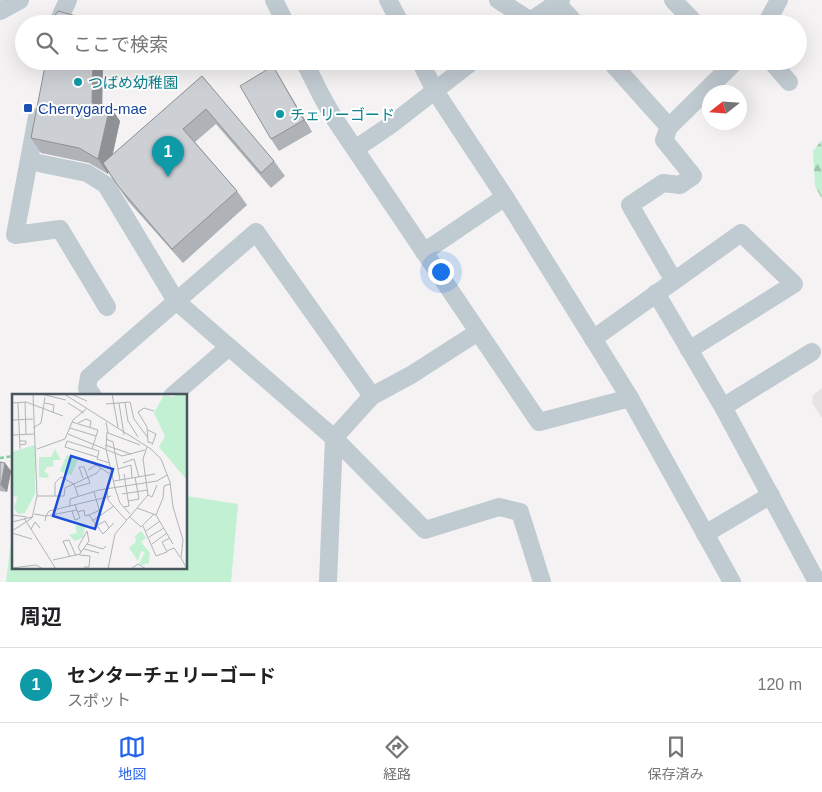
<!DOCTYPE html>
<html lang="ja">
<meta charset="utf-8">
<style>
:root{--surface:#fff;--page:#f2f2f2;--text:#202124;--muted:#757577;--line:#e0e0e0;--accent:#2563eb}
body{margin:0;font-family:Helvetica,"Noto Sans JP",sans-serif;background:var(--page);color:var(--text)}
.compass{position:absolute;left:702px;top:85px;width:45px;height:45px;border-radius:50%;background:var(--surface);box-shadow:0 5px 20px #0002;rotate:253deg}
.you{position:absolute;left:440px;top:271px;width:18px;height:18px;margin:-12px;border:4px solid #fff;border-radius:50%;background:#1a73e8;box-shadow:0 0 0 8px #1a73e833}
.badge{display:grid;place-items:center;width:32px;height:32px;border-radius:50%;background:var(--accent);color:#fff;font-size:16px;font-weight:700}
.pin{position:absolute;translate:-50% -41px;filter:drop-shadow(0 1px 2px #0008)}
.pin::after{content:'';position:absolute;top:26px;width:18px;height:15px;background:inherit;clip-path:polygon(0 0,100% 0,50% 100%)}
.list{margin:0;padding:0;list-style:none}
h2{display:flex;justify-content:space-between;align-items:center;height:65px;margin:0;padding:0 20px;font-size:21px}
h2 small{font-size:16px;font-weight:400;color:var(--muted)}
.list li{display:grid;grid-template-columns:32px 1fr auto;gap:15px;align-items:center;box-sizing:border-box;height:75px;padding:0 20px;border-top:1px solid var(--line)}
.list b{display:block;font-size:19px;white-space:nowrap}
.list p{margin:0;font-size:16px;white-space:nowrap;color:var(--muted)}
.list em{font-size:16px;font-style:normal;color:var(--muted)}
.icon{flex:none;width:28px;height:28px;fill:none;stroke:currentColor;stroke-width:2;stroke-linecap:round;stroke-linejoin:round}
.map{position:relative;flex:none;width:822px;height:582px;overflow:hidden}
.search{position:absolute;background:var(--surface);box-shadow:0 5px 20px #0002;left:15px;right:15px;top:15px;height:55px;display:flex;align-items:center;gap:12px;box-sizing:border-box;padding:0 18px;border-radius:28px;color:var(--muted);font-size:19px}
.sheet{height:140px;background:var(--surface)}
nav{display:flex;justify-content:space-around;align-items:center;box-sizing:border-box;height:70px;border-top:1px solid var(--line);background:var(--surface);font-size:14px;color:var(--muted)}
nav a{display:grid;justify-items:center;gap:2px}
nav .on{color:var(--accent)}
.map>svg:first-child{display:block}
.education{fill:#e5e3e4}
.forest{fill:url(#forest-firs)}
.pitch{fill:#c2f0d2}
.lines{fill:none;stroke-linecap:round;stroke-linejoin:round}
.path{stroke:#7acfa1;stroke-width:2.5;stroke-dasharray:4 2.5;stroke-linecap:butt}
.minor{stroke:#c0cad1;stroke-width:18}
.wall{fill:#afb2b6}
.shaded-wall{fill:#8f9194}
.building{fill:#cccfd4;stroke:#8f9194}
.culture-dot{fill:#0f9aa8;stroke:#fff;stroke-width:2}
.transit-dot{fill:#1a4fb4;stroke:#fff;stroke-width:2}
.labels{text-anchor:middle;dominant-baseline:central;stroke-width:4;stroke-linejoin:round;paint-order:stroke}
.culture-label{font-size:15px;fill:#0d838f;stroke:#fff;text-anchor:start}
.transit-label{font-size:15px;fill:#164399;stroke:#fff;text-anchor:start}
.inset-road{fill:none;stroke:#b0b4b8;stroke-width:1}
.view{fill:#1d4ed8;fill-opacity:0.15;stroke:#1d4ed8;stroke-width:2.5}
.inset-edge{fill:none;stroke:#495660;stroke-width:2.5}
</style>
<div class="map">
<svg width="822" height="582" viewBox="0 0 822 582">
<defs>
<pattern id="forest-firs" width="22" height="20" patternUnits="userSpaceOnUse" patternTransform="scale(1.25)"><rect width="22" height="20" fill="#c2f0d2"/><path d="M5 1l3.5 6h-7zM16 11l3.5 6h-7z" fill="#a0c5ae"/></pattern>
</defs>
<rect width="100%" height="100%" fill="#f4f2f2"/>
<polygon class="education" points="822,388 822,418 812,403 813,395"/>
<polygon class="forest" points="822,140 822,199 815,186 813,151"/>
<polygon class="pitch" points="186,496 238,504 231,582 6,582 14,519 14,568 186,568"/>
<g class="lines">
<polyline class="path" points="0,458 14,456"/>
<g class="minor">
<polyline points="274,0 286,24"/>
<polyline points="388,0 401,24"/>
<polyline points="498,0 531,21"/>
<polyline points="673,0 696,24"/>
<polyline points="558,4 576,24"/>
<polyline points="0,11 20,0"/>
<polyline points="57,24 68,0"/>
<polyline points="526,24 561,0"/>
<polyline points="766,24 779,0"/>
<polyline points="304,61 322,97 334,118 539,422 630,398"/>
<polyline points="420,61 435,91 505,197 630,398 732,582"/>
<polyline points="610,61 669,127 736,61"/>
<polyline points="771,61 789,82"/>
<polyline points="37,117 15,235 60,229 107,307"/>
<polyline points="669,127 664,140 693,176 680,185 663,183 630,205 674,281"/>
<polyline points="355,149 392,124 473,61"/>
<polyline points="29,161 87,173 106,185 176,301 334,438 425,530 499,507 520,512 542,582"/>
<polyline points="424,252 505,197"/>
<polyline points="656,293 723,407 817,582"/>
<polyline points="593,339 741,233 794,284 689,350"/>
<polyline points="93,396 87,388 89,377 256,232 372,396"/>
<polyline points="172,396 229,347"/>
<polyline points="723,407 812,352"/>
<polyline points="705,534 771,495"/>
<polyline points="328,582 334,438 372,396 411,375 478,332"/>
</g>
</g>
<g class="wall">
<polygon points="46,61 103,61 102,105 120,121 113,154 202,76 274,161 285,176 271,188 216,124 195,142 237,191 247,205 183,263 128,201 108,172 108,174 89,163 41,153 31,138"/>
<polygon points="273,66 280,78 312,132 279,151 271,139"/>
<polygon points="0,462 5,463 11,471 7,492 0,491"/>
</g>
<g class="shaded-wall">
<polygon points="93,61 103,61 102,117 92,103"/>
<polygon points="273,66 280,78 312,132 304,120"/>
<polygon points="110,106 120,121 108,174 98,159"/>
<polygon points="5,463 11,471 7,492 1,485"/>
</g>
<g class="building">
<polygon points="58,11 94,21 94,24 52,24 53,18"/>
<polygon points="46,61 93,61 92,103 110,106 98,159 79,148 31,138"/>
<polygon points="273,66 304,120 271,139 240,86"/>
<polygon points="202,76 274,161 261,173 206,109 183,129 237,191 172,249 118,186 103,163"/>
<polygon points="0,462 5,463 1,485 0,484"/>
</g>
<g class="culture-dot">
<circle cx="78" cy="82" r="5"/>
<circle cx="280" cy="114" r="5"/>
</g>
<rect class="transit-dot" x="23" y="103" width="10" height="10" rx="2.5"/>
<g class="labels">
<g class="culture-label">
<text x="88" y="82">つばめ幼稚園</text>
<text x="290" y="114">チェリーゴード</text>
</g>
<g class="transit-label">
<text x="38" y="108">Cherrygard-mae</text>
</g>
</g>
<g transform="translate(12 394)">
<rect width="175" height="175" fill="#f4f2f2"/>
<path d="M23 51V92L6 103 0 102V58Z" fill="#c2f0d2"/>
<path d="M165 0H175V86L147 53 153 42 142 19 152 1 161 3ZM43 55 49 66H41L42 72 35 73 32 77 37 81 35 84 27 83V63H39ZM19 90 23 91V100L13 119 6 120 2 114 6 102 17 96ZM69 130 73 132 71 143 63 147 57 141 65 139 63 132Z" fill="#c2f0d2"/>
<path d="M129 137 134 144 129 148 138 159 137 169 130 171 127 170 133 158 129 157 126 167 117 154 124 148 123 142Z" fill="#c2f0d2"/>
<path d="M55 61 66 66 59 81 48 77Z" fill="#c2f0d2"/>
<path class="inset-road" d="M29 0 54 6M52 0 139 55 149 65 158 88 161 113 171 146 169 164 175 175M59 0 75 7M100 0 106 33M13 8 14 41M0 9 14 8 51 22M6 9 8 55M33 9 42 11 41 19M56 9 72 19M107 9 112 41M113 9 116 27 126 43M94 10 118 8 122 25 136 44M0 26 21 25M60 28 86 36 80 55M94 28 96 39 128 51M66 29 74 25 79 27 78 33M21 34 29 29 33 3M58 34 84 42M136 36 144 40 140 51M95 38 94 55 103 94 108 109 118 120M56 40 110 62 133 56M0 41 22 40M94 45 101 48 108 86M7 47H14V50L8 51M140 49 136 48 135 33 126 18 132 14 142 17M93 51 119 60M25 55 53 45 61 26 74 15M85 63 53 53 55 47 87 57 85 65 98 69M111 69 122 65 127 83M106 75 119 71 120 84M76 76 84 71 101 82M102 87 143 80M64 93 78 89 72 73H67L71 84M95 95 96 106 114 126M82 98 89 122M110 100 136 96M136 101 140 103 145 91M25 102H52L53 94 85 79 89 74M43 102V89L49 83 62 90 66 102M116 107 127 105 123 83M58 112V105L87 96 145 87 155 81M112 113 117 112 112 80M125 114 144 121 161 150M88 116 77 121 91 140 102 129M60 117 63 126 68 124 63 111M66 118 72 116 73 122 77 121M22 120 34 122 37 117 99 102M0 121 15 123M144 121 151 104 152 92 158 90M117 122 129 133 142 120M12 124 44 175M33 127 34 122 65 116M80 127 102 112M0 128 20 123M84 132 93 127 97 134M131 132 144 162 155 158 150 148 158 144M19 135 23 128 28 134M0 137 20 124 25 102 21 0M134 137 148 127M0 139 20 145M137 143 152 134M75 150 91 155 94 152M140 150 155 139M72 155 87 159M155 157 162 154 168 163M67 161 78 162 77 173H72M58 163 51 147 57 146 64 162M41 166 68 160 69 158 75 150 77 147 75 137 66 153 69 158M0 174 24 171 31 175M96 175 103 140 136 101 131 65 135 53M119 175 126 170 134 175"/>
<path class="view" d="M59 62 101 75 83 135 41 122Z"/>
<rect width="175" height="175" class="inset-edge"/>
</g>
</svg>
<svg class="compass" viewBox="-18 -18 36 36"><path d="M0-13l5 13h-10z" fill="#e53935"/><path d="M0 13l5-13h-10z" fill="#757577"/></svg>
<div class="you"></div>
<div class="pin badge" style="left:168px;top:177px;background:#0f9aa8">1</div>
<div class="search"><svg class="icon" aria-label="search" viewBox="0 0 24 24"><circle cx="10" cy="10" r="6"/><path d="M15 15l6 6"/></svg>ここで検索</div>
</div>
<section class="sheet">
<h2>周辺<small></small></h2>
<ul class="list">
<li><span class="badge" style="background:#0f9aa8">1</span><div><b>センターチェリーゴード</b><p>スポット</p></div><em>120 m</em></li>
</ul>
</section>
<nav>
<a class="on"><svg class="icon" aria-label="map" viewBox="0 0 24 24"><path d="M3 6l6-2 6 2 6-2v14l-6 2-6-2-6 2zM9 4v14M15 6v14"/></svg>地図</a>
<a><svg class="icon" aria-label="directions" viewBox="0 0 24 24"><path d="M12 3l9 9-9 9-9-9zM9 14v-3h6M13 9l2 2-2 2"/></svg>経路</a>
<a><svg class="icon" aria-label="saved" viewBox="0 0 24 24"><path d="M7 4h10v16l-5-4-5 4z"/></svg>保存済み</a>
</nav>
